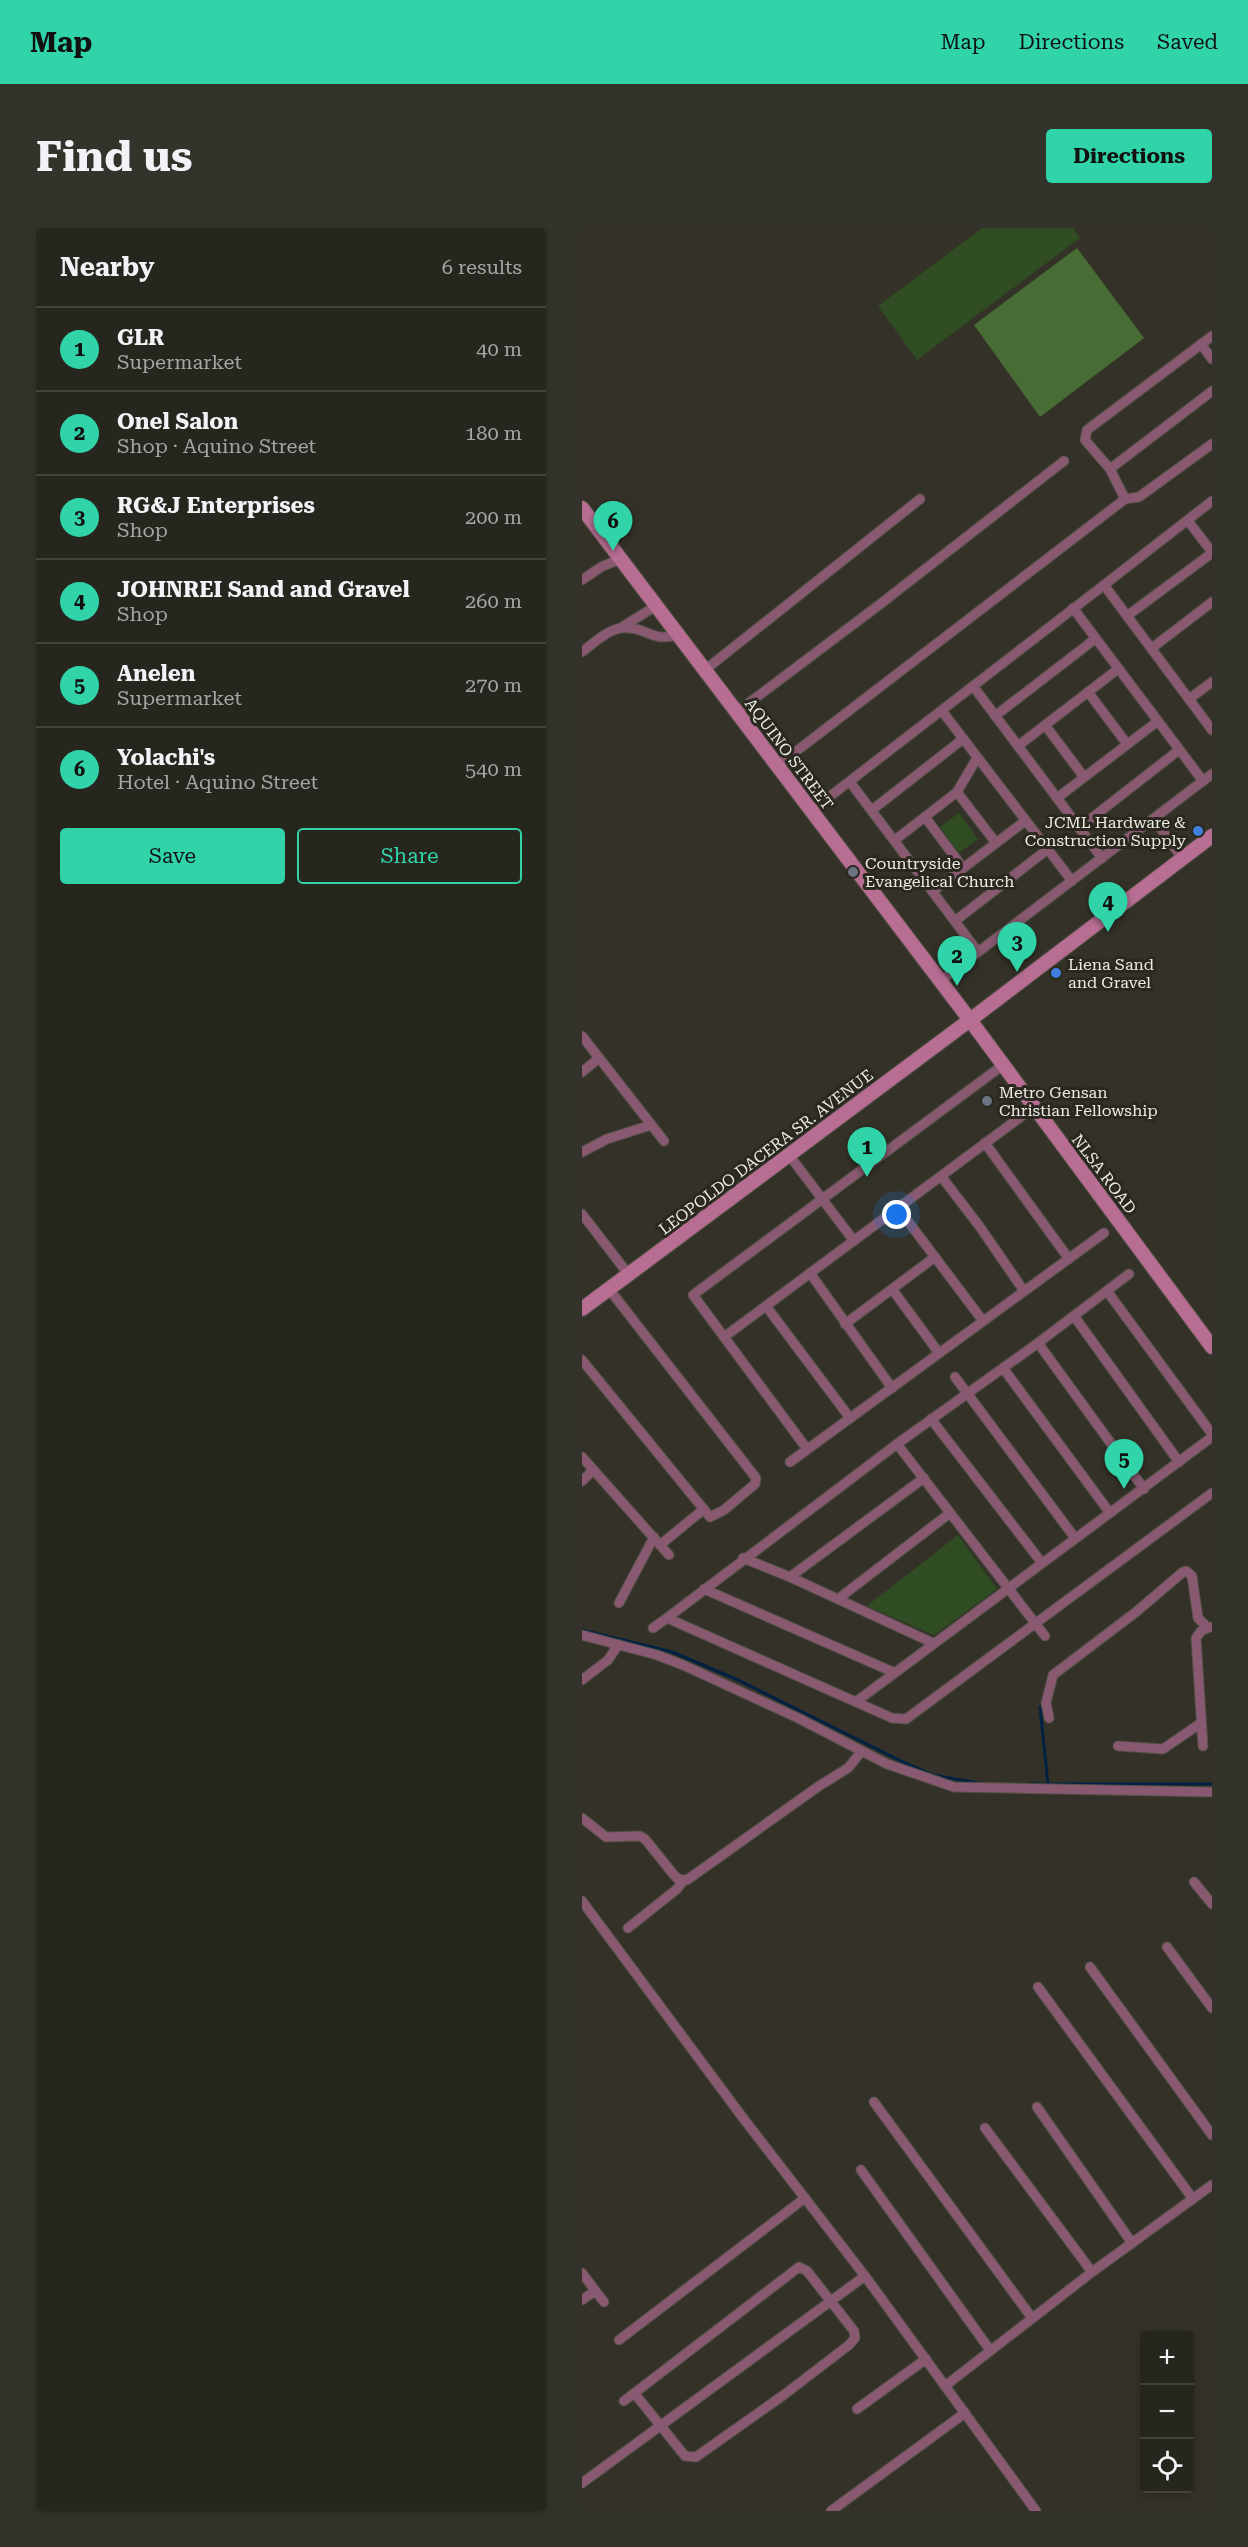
<!DOCTYPE html>
<meta charset="utf-8">
<style>
:root{--surface:#27261e;--page:#33322b;--text:#f1f3f6;--muted:#a4a5a4;--line:#43433c;--accent:#31d4a9}
body{margin:0;font-family:"Roboto Serif",serif;background:var(--page);color:var(--text)}
.controls{position:absolute;right:18px;bottom:18px;display:grid;overflow:hidden;border-radius:6px;box-shadow:0 3px 9px #0003}
.controls button{width:54px;height:54px;display:grid;place-items:center;padding:0;border:0;border-bottom:2px solid var(--line);background:var(--surface);color:var(--text);font:30px sans-serif}
.you{position:absolute;left:315px;top:987px;width:21px;height:21px;margin:-15px;border:4px solid #fff;border-radius:50%;background:#1a73e8;box-shadow:0 0 0 9px #1a73e833}
.badge{display:grid;place-items:center;width:39px;height:39px;border-radius:50%;background:var(--accent);color:#111;font-size:20px;font-weight:700}
.pin{position:absolute;translate:-50% -50px;filter:drop-shadow(0 2px 3px #0008)}
.pin::after{content:'';position:absolute;top:32px;width:21px;height:18px;background:inherit;clip-path:polygon(0 0,100% 0,50% 100%)}
.list{margin:0;padding:0;list-style:none}
h2{display:flex;justify-content:space-between;align-items:center;height:78px;margin:0;padding:0 24px;font-size:26px}
h2 small{font-size:20px;font-weight:400;color:var(--muted)}
.list li{display:grid;grid-template-columns:39px 1fr auto;gap:18px;align-items:center;box-sizing:border-box;height:84px;padding:0 24px;border-top:2px solid var(--line)}
.list b{display:block;font-size:22px;white-space:nowrap}
.list p{margin:0;font-size:20px;white-space:nowrap;color:var(--muted)}
.list em{font-size:20px;font-style:normal;color:var(--muted)}
.actions{display:flex;gap:12px;padding:18px 24px}
.actions a{flex:1;padding:14px 0;border:2px solid var(--accent);border-radius:6px;text-align:center;font-size:21px;color:var(--accent)}
.actions .main{background:var(--accent);color:#111}
.icon{flex:none;width:33px;height:33px;fill:none;stroke:currentColor;stroke-width:2;stroke-linecap:round;stroke-linejoin:round}
.map{position:relative;flex:none;width:630px;height:2283px;overflow:hidden;border-radius:6px}
header{display:flex;align-items:center;gap:36px;box-sizing:border-box;height:84px;padding:0 30px;background:var(--accent);color:#111}
header strong{font-size:28px}
nav{display:flex;gap:33px;margin-inline-start:auto;font-size:21px}
.intro{display:flex;align-items:center;justify-content:space-between;box-sizing:border-box;height:144px;padding:0 36px}
h1{margin:0;font-size:42px}
.button{padding:15px 27px;border-radius:6px;background:var(--accent);color:#111;font-size:21px;font-weight:700}
main{display:flex;gap:36px;padding:0 36px}
aside{flex:1;background:var(--surface);border-radius:6px;box-shadow:0 3px 9px #0003}
.map>svg:first-child{display:block}
.green{fill:#304c22}
.forest{fill:#476d34}
.lines{fill:none;stroke-linecap:round;stroke-linejoin:round}
.stream{stroke:#002144;stroke-width:3}
.minor-casing{stroke:#525046;stroke-width:11}
.secondary-casing{stroke:#525046;stroke-width:16}
.minor{stroke:#885970;stroke-width:9}
.secondary{stroke:#b86d92;stroke-width:14}
.shop-dot{fill:#3f7fe0;stroke:#2a281f;stroke-width:2}
.worship-dot{fill:#6b7280;stroke:#2a281f;stroke-width:2}
.labels{text-anchor:middle;dominant-baseline:central;stroke-width:6;stroke-linejoin:round;paint-order:stroke}
.street-label{font-size:16px;fill:#edebe5;stroke:#2a281f}
.poi-label{font-size:16px;fill:#edebe5;stroke:#2a281f;text-anchor:start}
</style>
<header>
<strong>Map</strong>
<nav><a>Map</a><a>Directions</a><a>Saved</a></nav>
</header>
<div class="intro"><h1>Find us</h1><a class="button">Directions</a></div>
<main>
<aside>
<h2>Nearby<small>6 results</small></h2>
<ul class="list">
<li><span class="badge">1</span><div><b>GLR</b><p>Supermarket</p></div><em>40 m</em></li>
<li><span class="badge">2</span><div><b>Onel Salon</b><p>Shop · Aquino Street</p></div><em>180 m</em></li>
<li><span class="badge">3</span><div><b>RG&amp;J Enterprises</b><p>Shop</p></div><em>200 m</em></li>
<li><span class="badge">4</span><div><b>JOHNREI Sand and Gravel</b><p>Shop</p></div><em>260 m</em></li>
<li><span class="badge">5</span><div><b>Anelen</b><p>Supermarket</p></div><em>270 m</em></li>
<li><span class="badge">6</span><div><b>Yolachi's</b><p>Hotel · Aquino Street</p></div><em>540 m</em></li>
</ul>
<div class="actions"><a class="main">Save</a><a>Share</a></div>
</aside>
<div class="map">
<svg width="630" height="2283" viewBox="0 0 630 2283">
<rect width="100%" height="100%" fill="#343228"/>
<g class="green">
<polygon points="400,0 491,0 498,10 335,132 296,78"/>
<polygon points="377,585 396,611 377,625 358,599"/>
<polygon points="376,1307 415,1361 352,1407 285,1378"/>
</g>
<polygon class="forest" points="495,20 562,110 458,189 392,97"/>
<g class="lines">
<g class="stream">
<polyline points="0,1402 90,1424 154,1451 323,1535 351,1547 396,1555"/>
<polyline points="458,1479 466,1556"/>
<polyline points="448,1556 630,1556"/>
</g>
<defs>
<g id="minor">
<polyline points="619,116 630,131"/>
<polyline points="528,241 630,163"/>
<polyline points="543,271 528,241 503,212 505,202 630,108"/>
<polyline points="606,293 630,324"/>
<polyline points="0,352 19,339 38,331"/>
<polyline points="522,357 630,273"/>
<polyline points="491,380 621,553"/>
<polyline points="545,388 630,325"/>
<polyline points="40,399 74,378"/>
<polyline points="570,420 630,374"/>
<path d="M0 424C13 414 29 398 46 400 68 401 69 414 96 407"/>
<polyline points="123,442 338,271"/>
<polyline points="391,458 520,630"/>
<polyline points="506,464 545,516"/>
<polyline points="607,471 630,454"/>
<polyline points="360,483 490,653"/>
<polyline points="155,484 297,377 482,233"/>
<polyline points="413,488 513,411"/>
<polyline points="463,497 502,549"/>
<polyline points="436,518 536,441"/>
<polyline points="195,538 543,271 557,269 630,216"/>
<polyline points="268,554 396,724"/>
<polyline points="375,564 414,615"/>
<polyline points="475,570 576,493"/>
<polyline points="290,582 381,511"/>
<polyline points="229,583 522,357 630,502"/>
<polyline points="343,589 381,640"/>
<polyline points="572,591 600,630"/>
<polyline points="497,600 597,522"/>
<polyline points="313,612 375,564 395,530"/>
<polyline points="351,663 443,593"/>
<polyline points="373,693 466,621"/>
<polyline points="358,753 630,546"/>
<polyline points="0,808 82,913"/>
<polyline points="0,844 17,830"/>
<polyline points="403,915 487,1031"/>
<polyline points="0,924 25,911 69,897"/>
<polyline points="207,927 272,1013"/>
<polyline points="359,948 398,999 442,1063"/>
<polyline points="316,980 401,1093"/>
<polyline points="0,986 47,1047"/>
<polyline points="228,1045 310,1160"/>
<polyline points="547,1046 456,1115 315,1216 85,1390 310,1490 324,1491 630,1265"/>
<polyline points="310,1061 357,1125"/>
<polyline points="525,1063 630,1206"/>
<polyline points="184,1078 268,1190"/>
<polyline points="492,1088 597,1234"/>
<polyline points="263,1096 353,1029"/>
<polyline points="142,1109 452,879"/>
<polyline points="456,1115 562,1261"/>
<polyline points="0,1132 128,1289 142,1282 173,1256 174,1250 27,1061"/>
<polyline points="421,1140 528,1285"/>
<polyline points="373,1149 493,1310"/>
<polyline points="349,1191 460,1335"/>
<polyline points="315,1216 463,1408"/>
<polyline points="225,1221 111,1067 421,837"/>
<polyline points="0,1229 87,1327"/>
<polyline points="208,1234 522,1005"/>
<polyline points="0,1253 11,1242"/>
<polyline points="78,1317 122,1281"/>
<polyline points="161,1330 208,1349 351,1415"/>
<polyline points="208,1349 342,1250"/>
<polyline points="122,1361 311,1444"/>
<polyline points="256,1371 368,1285"/>
<polyline points="37,1375 72,1309"/>
<polyline points="71,1400 85,1390"/>
<polyline points="0,1407 75,1427 101,1437 216,1490 305,1536 372,1559 630,1564"/>
<polyline points="0,1452 26,1432 36,1417"/>
<polyline points="275,1473 630,1209"/>
<polyline points="467,1490 464,1475 471,1447 554,1384 601,1344 604,1343 610,1348 616,1390 625,1399"/>
<polyline points="536,1518 581,1521 619,1495"/>
<polyline points="621,1518 614,1410 619,1403 628,1399"/>
<polyline points="0,1590 24,1609 58,1608 63,1611 92,1647 96,1651 105,1652 237,1558 266,1540 280,1523"/>
<polyline points="612,1654 630,1676"/>
<polyline points="0,1673 161,1890 283,2048 454,2283"/>
<polyline points="46,1700 95,1661 101,1653"/>
<polyline points="585,1719 630,1780"/>
<polyline points="508,1739 630,1907"/>
<polyline points="456,1759 611,1971"/>
<polyline points="292,1874 450,2090"/>
<polyline points="455,1879 550,2015"/>
<polyline points="403,1900 510,2044"/>
<polyline points="279,1942 408,2122"/>
<polyline points="0,2045 22,2074"/>
<polyline points="0,2072 13,2063"/>
<polyline points="37,2112 223,1970"/>
<polyline points="363,2158 510,2044 630,1957"/>
<polyline points="42,2173 217,2039 225,2043 272,2103 273,2110 267,2117 203,2166 114,2229 103,2228 53,2166"/>
<polyline points="275,2181 344,2131"/>
<polyline points="0,2255 283,2048"/>
<polyline points="249,2283 383,2185"/>
</g>
<g id="secondary">
<polyline points="0,280 388,792 630,1119"/>
<polyline points="0,1081 388,792 630,608"/>
</g>
</defs>
<use href="#minor" class="minor-casing"/>
<use href="#secondary" class="secondary-casing"/>
<use href="#minor" class="minor"/>
<use href="#secondary" class="secondary"/>
</g>
<g class="shop-dot">
<circle cx="616" cy="603" r="6"/>
<circle cx="474" cy="745" r="6"/>
</g>
<g class="worship-dot">
<circle cx="271" cy="644" r="6"/>
<circle cx="405" cy="873" r="6"/>
</g>
<g class="labels">
<g class="street-label">
<text transform="translate(207 526) rotate(53)">AQUINO STREET</text>
<text transform="translate(184 924) rotate(-37)">LEOPOLDO DACERA SR. AVENUE</text>
<text transform="translate(522 946) rotate(53)">NLSA ROAD</text>
</g>
<g class="poi-label">
<text x="604" y="594" text-anchor="end">JCML Hardware &amp;<tspan x="604" dy="18">Construction Supply</tspan></text>
<text x="283" y="635">Countryside<tspan x="283" dy="18">Evangelical Church</tspan></text>
<text x="486" y="736">Liena Sand<tspan x="486" dy="18">and Gravel</tspan></text>
<text x="417" y="864">Metro Gensan<tspan x="417" dy="18">Christian Fellowship</tspan></text>
</g>
</g>
</svg>
<div class="controls">
<button>+</button>
<button>−</button>
<button><svg class="icon" aria-label="locate" viewBox="0 0 24 24"><circle cx="12" cy="12" r="6"/><path d="M12 2v4M12 18v4M2 12h4M18 12h4"/></svg></button>
</div>
<div class="you"></div>
<div class="pin badge" style="left:285px;top:949px">1</div>
<div class="pin badge" style="left:375px;top:758px">2</div>
<div class="pin badge" style="left:435px;top:744px">3</div>
<div class="pin badge" style="left:526px;top:704px">4</div>
<div class="pin badge" style="left:542px;top:1261px">5</div>
<div class="pin badge" style="left:31px;top:323px">6</div>
</div>
</main>
